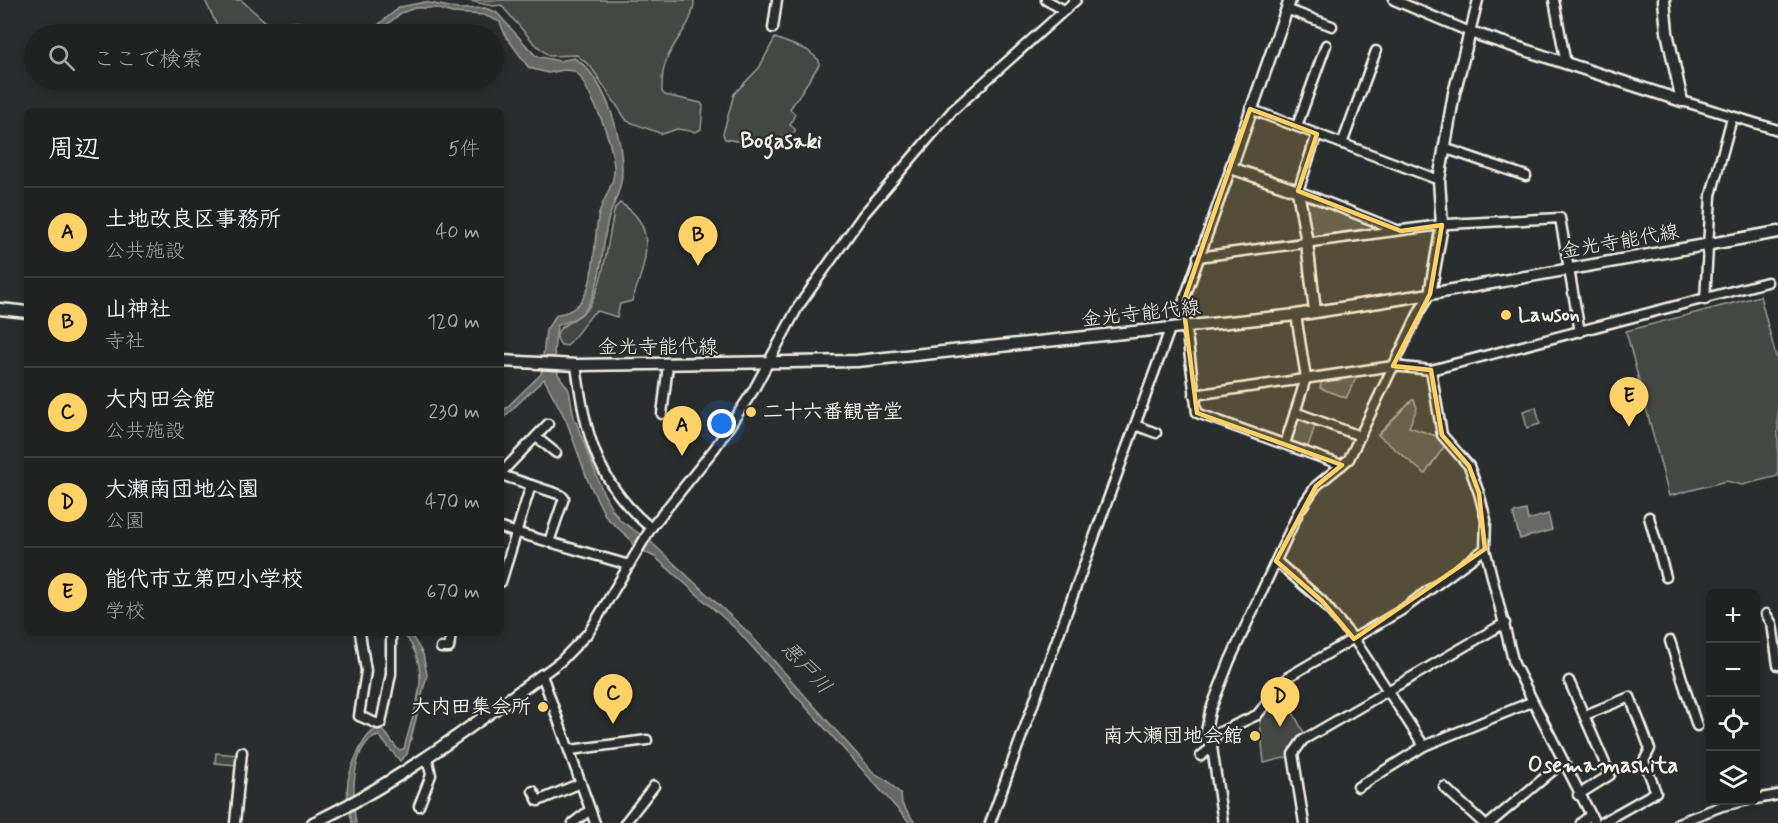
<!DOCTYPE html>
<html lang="ja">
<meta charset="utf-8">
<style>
:root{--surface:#202222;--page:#282a2a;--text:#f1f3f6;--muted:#a2a4a5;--line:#3d3f40;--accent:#ffd166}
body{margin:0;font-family:Mynerve,"Klee One",sans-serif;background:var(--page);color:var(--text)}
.controls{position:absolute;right:18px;bottom:18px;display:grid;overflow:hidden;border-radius:9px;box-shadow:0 3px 9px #0003}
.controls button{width:54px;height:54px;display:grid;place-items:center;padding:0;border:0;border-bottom:2px solid var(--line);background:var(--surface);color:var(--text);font:30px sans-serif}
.you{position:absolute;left:722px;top:424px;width:21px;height:21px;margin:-15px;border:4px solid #fff;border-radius:50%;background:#1a73e8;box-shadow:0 0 0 9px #1a73e833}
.badge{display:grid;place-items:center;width:39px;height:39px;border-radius:50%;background:var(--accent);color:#111;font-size:20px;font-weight:700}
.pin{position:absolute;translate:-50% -50px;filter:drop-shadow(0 2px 3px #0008)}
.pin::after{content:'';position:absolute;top:32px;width:21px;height:18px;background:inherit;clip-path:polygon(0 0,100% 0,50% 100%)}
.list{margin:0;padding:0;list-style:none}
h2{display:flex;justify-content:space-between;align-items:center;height:78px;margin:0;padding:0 24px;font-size:26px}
h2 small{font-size:20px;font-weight:400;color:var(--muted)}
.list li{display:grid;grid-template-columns:39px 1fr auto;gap:18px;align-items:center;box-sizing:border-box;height:90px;padding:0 24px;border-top:2px solid var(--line)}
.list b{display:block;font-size:22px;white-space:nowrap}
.list p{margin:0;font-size:20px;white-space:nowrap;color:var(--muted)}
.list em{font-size:20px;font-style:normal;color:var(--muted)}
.icon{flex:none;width:33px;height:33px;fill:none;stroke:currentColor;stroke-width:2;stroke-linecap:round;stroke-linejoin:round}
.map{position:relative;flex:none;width:1778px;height:823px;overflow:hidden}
.search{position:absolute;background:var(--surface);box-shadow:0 3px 9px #0003;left:24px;top:24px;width:480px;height:66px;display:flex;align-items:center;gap:15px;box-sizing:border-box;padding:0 21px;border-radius:33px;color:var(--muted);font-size:22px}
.panel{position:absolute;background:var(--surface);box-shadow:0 3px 9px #0003;left:24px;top:108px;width:480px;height:528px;border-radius:9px}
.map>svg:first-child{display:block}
.green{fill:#444645;stroke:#9c9c96;stroke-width:1.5}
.water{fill:#676866;stroke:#9f9f9a;stroke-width:1.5}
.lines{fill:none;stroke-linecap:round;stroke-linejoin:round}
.minor-casing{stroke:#f4f1e8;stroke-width:13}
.tertiary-casing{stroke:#f4f1e8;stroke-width:15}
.secondary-casing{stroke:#f4f1e8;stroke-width:15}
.minor{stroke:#2a2d2e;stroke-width:8}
.tertiary{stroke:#2a2d2e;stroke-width:10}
.secondary{stroke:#2a2d2e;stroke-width:10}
.marked{fill:#ffd166;fill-opacity:0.2;stroke:#ffd166;stroke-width:4.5;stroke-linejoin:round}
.poi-dot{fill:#ffd166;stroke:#2a2d2e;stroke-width:2}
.labels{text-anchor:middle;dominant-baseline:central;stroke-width:4.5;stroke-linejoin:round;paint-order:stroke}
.street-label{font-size:20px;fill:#f4f1e8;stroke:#2a2d2e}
.poi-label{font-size:20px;font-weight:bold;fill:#f4f1e8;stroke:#2a2d2e;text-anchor:start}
.water-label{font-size:21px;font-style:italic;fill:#b5b3ae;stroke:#2a2d2e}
.quarter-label{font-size:22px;font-weight:bold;fill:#f4f1e8;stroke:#2a2d2e}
</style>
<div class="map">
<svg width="1778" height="823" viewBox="0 0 1778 823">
<rect width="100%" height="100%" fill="#2a2d2e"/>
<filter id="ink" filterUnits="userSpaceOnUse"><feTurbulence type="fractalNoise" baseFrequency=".0167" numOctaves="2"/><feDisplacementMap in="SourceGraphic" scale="12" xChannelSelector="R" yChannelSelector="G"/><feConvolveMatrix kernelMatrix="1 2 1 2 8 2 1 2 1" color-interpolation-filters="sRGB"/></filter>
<g filter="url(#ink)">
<g class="green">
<polygon points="205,0 241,0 267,23 298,22 360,31 361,34 221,34"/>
<path d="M465 0H694C694 24 675 38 667 59 662 70 662 80 662 92L665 95 701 103 703 106 701 129 696 132 677 129 662 134 627 121 591 67 577 55 549 56 533 42 501 5 493 6Z"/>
<polygon points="775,38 807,50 819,60 819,65 790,109 795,114 790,125 795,129 795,132 769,147 725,139 723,134 734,94 759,68"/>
<polygon points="1305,200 1377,226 1373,230 1311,236"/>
<path d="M620 203C661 226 644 266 632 301L620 304 617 317 598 311 593 313 567 346 561 345C545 326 581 321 589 307 606 277 607 241 615 208Z"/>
<polygon points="1760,296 1778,364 1778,476 1742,485 1726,481 1669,496 1626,331"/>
<polygon points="1357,376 1346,398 1320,388 1322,381"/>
<polygon points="1412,400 1414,400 1417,408 1409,427 1439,437 1446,444 1425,474 1378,435"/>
<polygon points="1536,407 1540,424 1527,428 1523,411"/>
<polygon points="1302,418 1316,423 1307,449 1291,442 1289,438 1296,420"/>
<polygon points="1281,690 1304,733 1289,749 1288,757 1264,763 1260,721"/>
<polygon points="216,753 238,755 237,765 215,763"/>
</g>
<g class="water">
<path d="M425 2 459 9 485 8 496 12 536 56 559 61 574 58C606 75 627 148 621 182 618 199 608 213 606 230 602 255 600 290 585 310 578 319 567 321 557 326L554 351 558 374 569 390 574 417 602 490 612 509 620 520 651 542 749 633 874 773 888 781 901 794 902 804 915 823H910L736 629 655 557 634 547 630 539 606 517 588 481 566 420 544 379 501 420V413L541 374 546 330 557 314C601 311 591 245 599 214 603 198 616 183 614 166 610 132 596 106 580 76L574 71 564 70 548 73 529 68 505 35 500 22 484 15 452 13 435 8H415L401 13 376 34H367L400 7Z"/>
<polygon points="1526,510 1528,520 1548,514 1552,530 1520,539 1513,513"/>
<path d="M403 633H410L423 654 427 675 407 754 400 761 379 736C350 741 352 802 356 823H352C349 809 346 795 348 781 350 770 366 724 381 730 389 733 392 745 399 750L404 749C414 707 435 671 403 633Z"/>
</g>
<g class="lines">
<defs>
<g id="minor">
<polyline points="1046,0 1064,10"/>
<polyline points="1394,0 1470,32 1478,0"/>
<polyline points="1554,0 1566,64"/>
<polyline points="1286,9 1332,26"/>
<polyline points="773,28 777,0"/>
<polyline points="1682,101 1778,130"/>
<polyline points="1250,109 1439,180"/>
<polyline points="1297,126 1326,45"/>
<polyline points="1317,134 1298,191 1397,230"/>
<polyline points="1342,144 1376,51"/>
<polyline points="1444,148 1526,176"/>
<polyline points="1231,168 1183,303 1197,413 1342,465"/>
<polyline points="1198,257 1448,224 1560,218 1580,332"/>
<polyline points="1705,300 1711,195 1732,118"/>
<path d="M576 365C585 432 596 483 651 528"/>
<polyline points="1431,370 1442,435 1469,466 1479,493 1486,520 1485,549 1514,664 1595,823"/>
<polyline points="1194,395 1393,366 1431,370 1767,282"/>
<polyline points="1295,412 1360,436"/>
<polyline points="662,414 668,365"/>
<polyline points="1135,425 1156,433"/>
<polyline points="536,437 556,453"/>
<polyline points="1285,444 1306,378 1296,315"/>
<polyline points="501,473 548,424"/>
<polyline points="501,475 561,495 564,498 549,542"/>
<polyline points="1649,517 1666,577"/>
<polyline points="501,528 629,565"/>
<polyline points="1276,561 1322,601 1354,639 1424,746 1531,702"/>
<polyline points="501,582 531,485"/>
<polyline points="1766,614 1772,624 1778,665"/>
<polyline points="360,633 366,671 359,716 378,724 381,723 391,674 391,634"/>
<polyline points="1670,641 1697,726"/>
<polyline points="441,648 449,648 451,633"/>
<polyline points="1569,681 1610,775 1578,795"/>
<polyline points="1585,715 1630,697 1650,749 1644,761 1656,792 1601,823"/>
<polyline points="1212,747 1205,737 1210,711 1230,660 1299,511 1316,486 1349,459 1420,310 1430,294"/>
<polyline points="570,750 647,740"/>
<polyline points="1201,756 1212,747"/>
<polyline points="1358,787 1424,746"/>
<polyline points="1444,787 1483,823"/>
<polyline points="533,791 538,801 581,783"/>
<polyline points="1756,799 1778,795"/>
<polyline points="419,806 431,775 427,756"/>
<polyline points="235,823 242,752"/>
<polyline points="573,823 590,810"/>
<polyline points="595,823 542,675 561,661 589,632 651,528 715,448 753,391 798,307 863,215 953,110 1076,0"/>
<polyline points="625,823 654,786"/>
<polyline points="990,823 1170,329"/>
<polyline points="1223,823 1212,747 1216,734 1257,715 1288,677 1402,610 1485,549"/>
<polyline points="1304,823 1293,754 1303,740 1505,623"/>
<polyline points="1490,823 1562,763"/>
<polyline points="1581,823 1590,815"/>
<polyline points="1678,823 1722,806 1749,800"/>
</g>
<g id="tertiary">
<polyline points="1290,0 1231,168 1298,191 1307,243 1315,311"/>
<polyline points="1430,294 1442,225 1439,180 1454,93 1470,32 1682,101 1667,32 1664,0"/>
<path d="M313 823C395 784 469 728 542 675"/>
</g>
<g id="secondary">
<polyline points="0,309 27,312"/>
<polyline points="501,361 576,365 857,361 1296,315 1430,294 1778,232"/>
</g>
</defs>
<use href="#minor" class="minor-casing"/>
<use href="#tertiary" class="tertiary-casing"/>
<use href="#secondary" class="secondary-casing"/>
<use href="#minor" class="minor"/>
<use href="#tertiary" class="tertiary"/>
<use href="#secondary" class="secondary"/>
</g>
</g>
<path class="marked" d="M1250 109 1317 134 1298 191 1401 231 1442 225 1430 294 1393 366 1431 370 1442 435 1469 466 1479 493 1485 549 1354 639 1322 601 1276 561 1316 486 1342 465 1197 413 1183 303Z"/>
<g class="poi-dot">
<circle cx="1506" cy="315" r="6"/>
<circle cx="751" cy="412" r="6"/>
<circle cx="543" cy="707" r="6"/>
<circle cx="1255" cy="736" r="6"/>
</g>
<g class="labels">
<g class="street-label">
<text transform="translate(1620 242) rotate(-10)">金光寺能代線</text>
<text transform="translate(1141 314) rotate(-6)">金光寺能代線</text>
<text x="658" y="347">金光寺能代線</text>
</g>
<g class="poi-label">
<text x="1518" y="315">Lawson</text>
<text x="763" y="412">二十六番観音堂</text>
<text x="531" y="707" text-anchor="end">大内田集会所</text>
<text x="1243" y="736" text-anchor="end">南大瀬団地会館</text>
</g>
<g class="water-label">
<text transform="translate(806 668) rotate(47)">悪戸川</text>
</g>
<g class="quarter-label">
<text x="781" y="142">Bogasaki</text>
<text x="1603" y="766">Osemamashita</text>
</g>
</g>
</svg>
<div class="controls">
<button>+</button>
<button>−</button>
<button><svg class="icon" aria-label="locate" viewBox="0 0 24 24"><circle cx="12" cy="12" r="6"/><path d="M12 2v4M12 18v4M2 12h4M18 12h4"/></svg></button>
<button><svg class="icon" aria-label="layers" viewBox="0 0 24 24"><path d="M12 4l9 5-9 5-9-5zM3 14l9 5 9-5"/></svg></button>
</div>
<div class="you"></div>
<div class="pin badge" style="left:682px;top:456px">A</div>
<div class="pin badge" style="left:698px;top:266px">B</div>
<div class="pin badge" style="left:613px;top:724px">C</div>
<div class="pin badge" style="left:1280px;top:727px">D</div>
<div class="pin badge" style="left:1629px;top:427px">E</div>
<div class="search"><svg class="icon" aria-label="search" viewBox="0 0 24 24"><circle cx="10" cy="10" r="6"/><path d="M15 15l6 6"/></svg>ここで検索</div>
<section class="panel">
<h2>周辺<small>5件</small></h2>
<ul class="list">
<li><span class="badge">A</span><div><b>土地改良区事務所</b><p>公共施設</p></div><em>40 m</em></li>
<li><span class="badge">B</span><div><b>山神社</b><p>寺社</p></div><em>120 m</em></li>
<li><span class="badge">C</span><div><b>大内田会館</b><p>公共施設</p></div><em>230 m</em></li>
<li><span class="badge">D</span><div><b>大瀬南団地公園</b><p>公園</p></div><em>470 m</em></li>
<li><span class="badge">E</span><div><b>能代市立第四小学校</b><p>学校</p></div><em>670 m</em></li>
</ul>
</section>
</div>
